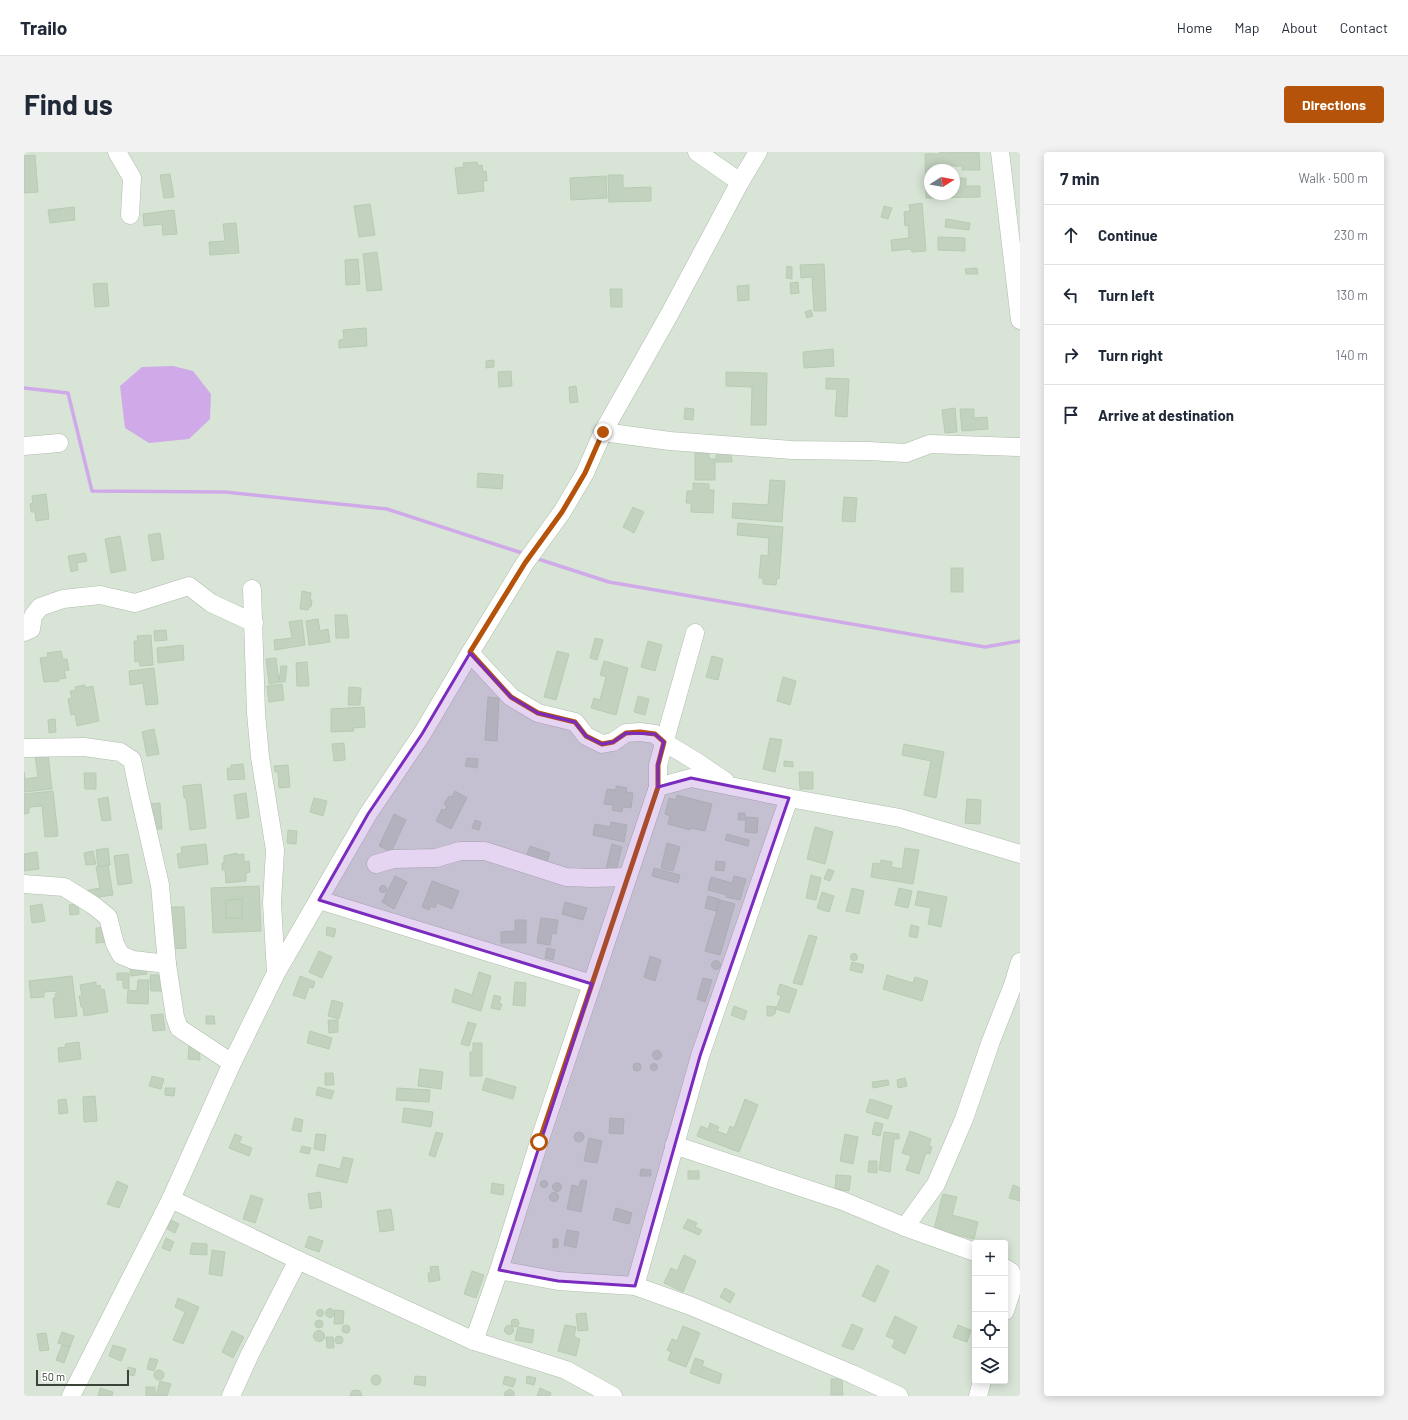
<!DOCTYPE html>
<meta charset="utf-8">
<style>
:root{--surface:#fff;--page:#f2f2f3;--text:#1f2937;--muted:#747a83;--line:#e0e1e3;--accent:#b45309}
body{margin:0;font-family:Barlow,sans-serif;background:var(--page);color:var(--text)}
.controls{position:absolute;right:12px;bottom:12px;display:grid;overflow:hidden;border-radius:4px;box-shadow:0 2px 10px #0003}
.controls button{width:36px;height:36px;display:grid;place-items:center;padding:0;border:0;border-bottom:1px solid var(--line);background:var(--surface);color:var(--text);font:20px sans-serif}
.compass{position:absolute;left:900px;top:12px;width:36px;height:36px;border-radius:50%;background:var(--surface);box-shadow:0 2px 10px #0003;rotate:79deg}
.scale{position:absolute;left:12px;bottom:10px;width:93px;box-sizing:border-box;padding-left:4px;border:2px solid #3a4437;border-top:0;font-size:11px;line-height:14px;white-space:nowrap;color:#3a4437;-webkit-text-stroke:3px #fff;paint-order:stroke}
.stop{position:absolute;width:12px;height:12px;margin:-9px;border:3px solid #b45309;border-radius:50%;background:#fff}
.stop.end{background:#b45309;border-color:#fff;box-shadow:0 1px 4px #0008}
.list{margin:0;padding:0;list-style:none}
h2{display:flex;justify-content:space-between;align-items:center;height:52px;margin:0;padding:0 16px;font-size:17px}
h2 small{font-size:13px;font-weight:400;color:var(--muted)}
.list li{display:grid;grid-template-columns:26px 1fr auto;gap:12px;align-items:center;box-sizing:border-box;height:60px;padding:0 16px;border-top:1px solid var(--line)}
.list b{display:block;font-size:15px;white-space:nowrap}
.list em{font-size:13px;font-style:normal;color:var(--muted)}
.icon{flex:none;width:22px;height:22px;fill:none;stroke:currentColor;stroke-width:2;stroke-linecap:round;stroke-linejoin:round}
.map{position:relative;flex:none;width:996px;height:1244px;overflow:hidden;border-radius:4px}
header{display:flex;align-items:center;gap:24px;box-sizing:border-box;height:56px;padding:0 20px;background:var(--surface);border-bottom:1px solid var(--line)}
header strong{font-size:19px}
nav{display:flex;gap:22px;margin-inline-start:auto;font-size:14px}
.intro{display:flex;align-items:center;justify-content:space-between;box-sizing:border-box;height:96px;padding:0 24px}
h1{margin:0;font-size:28px}
.button{padding:10px 18px;border-radius:4px;background:var(--accent);color:#fff;font-size:14px;font-weight:700}
main{display:flex;gap:24px;padding:0 24px}
aside{flex:1;background:var(--surface);border-radius:4px;box-shadow:0 2px 10px #0003}
.map>svg:first-child{display:block}
.residential{fill:#d8e5d6;fill-rule:evenodd}
.water{fill:#d0a9e9}
.lines{fill:none;stroke-linecap:round;stroke-linejoin:round}
.stream{stroke:#d0a9e9;stroke-width:3.5}
.building{fill:#c2d2be;stroke:#b7ccb2;fill-rule:evenodd}
.minor-casing{stroke:#aebcab;stroke-width:19}
.minor{stroke:#fff;stroke-width:18}
.route{stroke:#b45309;stroke-width:5}
.marked{fill:#7b2cbf;fill-opacity:0.2;stroke:#7b2cbf;stroke-width:3;stroke-linejoin:round}
</style>
<header>
<strong>Trailo</strong>
<nav><a>Home</a><a>Map</a><a>About</a><a>Contact</a></nav>
</header>
<div class="intro"><h1>Find us</h1><a class="button">Directions</a></div>
<main>
<div class="map">
<svg width="996" height="1244" viewBox="0 0 996 1244">
<rect width="100%" height="100%" fill="#e9f2e7"/>
<path class="residential" d="M0 0H996V1244H0ZM906 18H930V42H906ZM951 1091H981V1229H951Z"/>
<polygon class="water" points="149,214 169,219 187,242 186,267 165,287 125,291 101,276 96,234 118,215"/>
<g class="lines">
<g class="stream">
<polyline points="0,236 44,241 68,339 201,340 363,357 501,402"/>
<polyline points="511,406 585,430 961,495 996,489"/>
</g>
</g>
<g class="building">
<polygon points="916,0 955,0 956,18 938,18 938,14 915,14 915,18 906,18 906,42 930,42 930,26 942,26 942,34 956,34 956,45 902,46 901,2 916,2"/>
<polygon points="11,3 14,40 0,41 0,4"/>
<polygon points="453,10 454,14 458,13 459,20 462,19 463,29 459,29 460,39 434,42 431,16 440,15 439,11"/>
<polygon points="146,22 150,45 140,46 136,23"/>
<polygon points="584,23 599,23 599,36 627,35 627,49 585,50"/>
<polygon points="582,24 583,46 547,48 546,26"/>
<polygon points="898,51 902,99 888,100 887,97 868,99 867,88 885,86 884,73 881,74 880,60 886,59 885,53"/>
<polygon points="346,52 351,83 335,85 330,54"/>
<polygon points="860,54 868,56 864,67 857,65"/>
<polygon points="50,55 51,68 26,71 24,58"/>
<polygon points="150,58 153,82 139,83 138,72 120,74 119,62"/>
<polygon points="922,67 946,71 945,78 921,75"/>
<polygon points="212,71 215,101 186,103 185,90 201,89 199,72"/>
<polygon points="914,85 941,86 941,99 914,98"/>
<polygon points="353,100 358,138 343,139 339,102"/>
<polygon points="334,107 336,132 322,133 321,108"/>
<polygon points="800,112 802,159 790,159 788,125 777,126 776,113"/>
<polygon points="763,114 768,115 768,127 762,126"/>
<polygon points="953,116 954,122 942,122 941,117"/>
<polygon points="774,130 775,141 767,142 766,131"/>
<polygon points="83,131 85,154 71,155 69,132"/>
<polygon points="725,133 725,148 714,149 713,134"/>
<polygon points="586,137 598,137 598,155 587,155"/>
<polygon points="787,158 789,164 783,166 781,160"/>
<polygon points="342,176 343,194 315,196 315,188 320,187 319,178"/>
<polygon points="809,197 810,214 780,216 779,200"/>
<polygon points="470,208 470,215 462,216 462,209"/>
<polygon points="487,219 488,234 475,235 474,220"/>
<polygon points="702,220 743,221 742,273 727,273 728,235 702,234"/>
<polygon points="802,226 825,227 823,265 811,264 813,237 802,237"/>
<polygon points="552,234 554,250 546,251 545,235"/>
<polygon points="661,256 670,257 669,268 660,267"/>
<polygon points="931,256 933,280 921,281 918,258"/>
<polygon points="936,257 950,257 950,266 963,265 964,277 938,279"/>
<polygon points="692,299 707,299 708,310 692,310"/>
<polygon points="671,301 685,301 685,307 691,307 691,328 671,328"/>
<polygon points="454,321 479,323 478,337 453,335"/>
<polygon points="746,328 761,329 758,370 708,366 709,351 744,353"/>
<polygon points="669,331 685,332 685,338 690,338 689,361 667,360 667,351 662,351 663,339 669,339"/>
<polygon points="22,342 25,367 12,369 11,360 7,360 6,352 9,351 8,344"/>
<polygon points="820,345 833,346 831,370 818,369"/>
<polygon points="609,355 620,360 610,381 599,375"/>
<polygon points="714,371 759,375 755,427 753,426 752,433 739,432 739,426 735,426 737,403 744,404 745,386 713,383"/>
<polygon points="136,381 140,407 128,409 124,383"/>
<polygon points="96,384 102,418 87,421 81,387"/>
<polygon points="61,401 63,409 53,411 54,418 47,420 44,404"/>
<rect x="927" y="416" width="12" height="24"/>
<polygon points="278,439 287,441 286,448 288,448 287,455 285,455 284,458 276,457"/>
<polygon points="311,463 323,463 325,486 312,486"/>
<polygon points="294,467 296,479 304,477 306,490 285,493 282,469"/>
<polygon points="278,468 281,493 251,498 250,488 268,486 265,470"/>
<polygon points="142,478 143,488 131,489 130,479"/>
<polygon points="127,483 129,513 116,514 115,509 111,510 110,489 114,489 113,484"/>
<polygon points="571,486 579,488 573,508 566,506"/>
<polygon points="624,489 638,493 631,519 617,515"/>
<polygon points="159,493 160,508 134,511 133,496"/>
<polygon points="37,499 39,507 43,507 45,518 40,519 42,526 35,527 35,529 20,530 16,506 24,505 23,501"/>
<polygon points="533,499 545,502 532,548 520,545"/>
<polygon points="688,504 699,507 694,528 682,525"/>
<polygon points="252,506 255,530 245,532 242,507"/>
<polygon points="580,509 604,516 592,563 567,556 570,546 576,548 582,525 576,523"/>
<polygon points="283,510 285,534 273,534 272,511"/>
<polygon points="257,514 263,514 261,530 255,530"/>
<polygon points="130,516 134,552 122,553 119,531 106,533 105,519"/>
<polygon points="759,525 772,529 766,553 753,549"/>
<polygon points="258,532 260,548 245,550 243,534"/>
<polygon points="61,533 61,536 69,534 75,569 53,574 51,562 47,563 44,547 48,546 46,539 52,538 51,535"/>
<polygon points="325,535 337,536 336,553 324,553"/>
<polygon points="614,544 625,547 621,563 610,560"/>
<polygon points="464,545 475,546 473,589 461,588"/>
<polygon points="340,555 341,575 329,576 330,579 307,580 307,557"/>
<polygon points="31,567 32,580 25,581 24,568"/>
<polygon points="130,577 135,602 123,604 118,580"/>
<polygon points="746,586 758,588 751,620 739,617"/>
<polygon points="320,591 321,608 310,609 308,592"/>
<polygon points="880,592 920,600 912,646 900,643 907,609 878,603"/>
<polygon points="24,602 28,637 0,640 0,620 1,627 14,625 11,603"/>
<polygon points="443,606 454,607 453,616 441,614"/>
<polygon points="760,609 769,610 769,615 760,614"/>
<polygon points="219,612 221,627 204,628 203,616 207,616 207,613"/>
<polygon points="264,613 266,635 255,636 254,620 251,620 250,614"/>
<polygon points="775,620 789,620 789,637 776,637"/>
<polygon points="60,621 72,621 72,637 61,637"/>
<polygon points="177,632 182,676 166,678 162,646 160,646 159,634"/>
<polygon points="592,634 603,636 602,640 609,641 607,656 599,655 598,660 588,658 589,653 580,652 583,637 592,638"/>
<polygon points="29,639 34,684 21,685 18,654 5,655 5,661 0,662 0,642"/>
<polygon points="431,639 443,646 427,677 412,669 418,657 421,658 423,654 420,652 425,644 428,645"/>
<polygon points="222,641 225,665 213,667 210,643"/>
<polygon points="653,643 688,652 681,679 666,676 666,678 644,672 646,664 641,662 645,646 652,648"/>
<polygon points="84,645 87,668 78,669 74,647"/>
<polygon points="290,646 303,649 299,664 286,660"/>
<polygon points="943,647 957,648 956,672 941,671"/>
<polygon points="136,651 138,677 127,677 125,652"/>
<polygon points="715,661 721,661 721,668 714,668"/>
<polygon points="370,662 382,668 367,700 355,694"/>
<polygon points="722,665 734,666 733,681 721,680"/>
<polygon points="451,668 457,670 455,678 448,676"/>
<polygon points="587,670 603,673 600,690 569,683 571,672 586,675"/>
<polygon points="791,675 809,680 801,712 783,707"/>
<polygon points="264,678 273,679 272,692 263,691"/>
<polygon points="703,682 725,688 724,694 701,688"/>
<polygon points="643,691 656,695 649,719 637,716"/>
<polygon points="182,692 184,712 155,716 153,702 158,701 157,695"/>
<polygon points="588,692 598,695 592,719 582,717"/>
<polygon points="506,694 526,701 522,713 502,705"/>
<polygon points="84,696 86,713 74,715 72,698"/>
<polygon points="881,696 895,698 889,732 847,725 849,711 856,712 857,708 868,710 867,715 878,717"/>
<polygon points="69,699 72,712 62,713 60,701"/>
<polygon points="13,700 15,717 0,719 0,702"/>
<polygon points="213,701 213,703 220,702 220,710 225,709 226,720 222,721 222,729 202,731 201,718 198,718 198,711 200,711 200,704"/>
<polygon points="104,702 108,731 94,733 90,704"/>
<polygon points="692,709 701,710 700,719 691,718"/>
<polygon points="84,713 89,743 61,747 60,739 76,736 72,715"/>
<polygon points="630,716 656,723 654,731 628,724"/>
<polygon points="804,717 810,719 806,729 800,727"/>
<polygon points="787,723 797,726 792,748 782,746"/>
<polygon points="371,724 383,730 370,757 358,750"/>
<polygon points="710,724 722,727 716,748 702,745 703,743 684,738 687,725 708,731"/>
<polygon points="408,729 435,739 428,757 413,751 411,756 407,754 405,758 398,755"/>
<circle cx="359" cy="737" r="3.5"/>
<path d="M235 734 237 779 189 781 187 736ZM218 747V766H202V748Z"/>
<polygon points="828,736 840,739 835,762 822,759"/>
<polygon points="875,736 888,739 884,756 871,753"/>
<polygon points="894,739 923,745 917,775 904,772 907,756 891,753"/>
<polygon points="798,740 810,744 805,760 793,756"/>
<polygon points="684,744 695,747 692,759 681,756"/>
<polygon points="218,747 218,766 202,766 202,748"/>
<polygon points="696,748 711,752 696,803 681,799"/>
<polygon points="541,750 563,756 559,768 538,762"/>
<polygon points="18,752 21,769 8,771 6,754"/>
<polygon points="54,752 55,762 46,763 45,753"/>
<polygon points="147,755 160,755 162,796 148,797"/>
<polygon points="517,766 534,768 532,782 528,781 526,793 513,791"/>
<polygon points="491,768 502,768 502,791 477,791 477,780 491,779"/>
<polygon points="887,773 895,775 893,786 885,784"/>
<polygon points="82,775 83,790 72,791 72,776"/>
<polygon points="303,775 312,777 310,785 302,783"/>
<polygon points="785,783 793,785 778,833 769,831"/>
<polygon points="523,796 531,798 529,808 521,806"/>
<polygon points="295,799 308,805 298,826 285,820"/>
<circle cx="830" cy="805" r="3.5"/>
<polygon points="626,804 637,808 631,829 620,825"/>
<circle cx="692" cy="813" r="4.5"/>
<polygon points="828,810 840,813 838,821 826,818"/>
<polygon points="122,814 123,822 107,824 106,816"/>
<polygon points="455,820 467,824 457,859 428,850 431,837 448,843"/>
<polygon points="93,821 105,821 105,837 99,836 99,828 93,828"/>
<polygon points="126,823 138,823 139,839 127,839"/>
<polygon points="863,823 889,831 891,825 904,829 898,849 859,837"/>
<polygon points="48,824 53,864 31,866 29,846 32,846 31,842 33,842 33,839 20,840 20,845 7,846 5,829"/>
<polygon points="276,824 291,830 289,836 285,835 281,847 269,843"/>
<polygon points="679,826 688,828 681,850 673,847"/>
<polygon points="114,828 125,828 124,852 103,851 104,838 113,839"/>
<polygon points="72,830 72,834 76,833 77,838 80,837 84,860 60,864 59,855 57,855 55,844 58,844 56,833"/>
<polygon points="491,830 502,831 501,854 489,853"/>
<polygon points="756,832 773,838 765,861 752,857 757,844 753,842"/>
<polygon points="470,843 477,845 475,851 478,852 476,858 467,856"/>
<polygon points="308,848 319,851 315,867 304,864"/>
<polygon points="710,854 723,859 720,868 707,863"/>
<polygon points="743,854 752,855 751,862 749,862 748,864 743,864"/>
<polygon points="139,862 141,878 129,879 127,863"/>
<polygon points="182,864 190,864 191,872 182,872"/>
<polygon points="304,868 314,868 314,880 305,881"/>
<polygon points="444,870 452,872 445,894 437,892"/>
<polygon points="286,879 308,886 305,897 283,891"/>
<polygon points="55,890 57,907 35,910 34,896 42,895 41,892"/>
<polygon points="449,891 458,891 458,924 446,924 446,900 449,900"/>
<polygon points="165,894 175,894 176,908 164,907"/>
<circle cx="633" cy="903" r="4.5"/>
<circle cx="613" cy="915" r="4"/>
<circle cx="630" cy="915" r="3.5"/>
<polygon points="396,917 419,920 417,937 394,934"/>
<polygon points="301,921 309,921 310,933 301,933"/>
<polygon points="128,924 140,927 137,937 125,934"/>
<polygon points="462,926 492,935 489,947 458,938"/>
<polygon points="881,926 883,934 874,936 873,928"/>
<polygon points="864,928 865,933 849,936 848,930"/>
<polygon points="294,935 310,939 307,947 292,943"/>
<polygon points="141,936 151,936 150,944 141,943"/>
<polygon points="373,936 406,938 405,950 372,948"/>
<polygon points="71,944 73,969 60,970 59,945"/>
<polygon points="42,947 44,961 35,962 34,948"/>
<polygon points="721,947 734,953 715,1000 673,984 677,974 684,977 686,971 695,975 693,979 703,983 706,974 710,976"/>
<polygon points="846,947 868,954 864,967 842,960"/>
<polygon points="380,956 409,960 407,975 378,970"/>
<polygon points="271,966 279,968 277,980 268,978"/>
<polygon points="586,966 600,967 599,982 585,981"/>
<polygon points="851,970 859,972 856,984 848,982"/>
<polygon points="886,979 907,987 905,994 908,995 906,1002 902,1001 895,1022 882,1018 887,1004 878,1001"/>
<polygon points="412,980 419,982 411,1005 405,1003"/>
<polygon points="860,980 875,982 875,987 870,987 866,1020 855,1018"/>
<circle cx="555" cy="985" r="5"/>
<polygon points="211,982 218,985 215,991 228,996 225,1004 205,996"/>
<polygon points="292,982 302,983 300,999 290,997"/>
<polygon points="821,982 834,985 829,1012 816,1009"/>
<polygon points="565,986 578,989 573,1011 560,1009"/>
<polygon points="278,994 287,996 285,1002 276,1000"/>
<polygon points="319,1005 329,1007 323,1031 292,1024 295,1012 316,1017"/>
<polygon points="845,1009 853,1009 853,1021 844,1020"/>
<polygon points="617,1017 627,1018 627,1024 616,1024"/>
<rect x="664" y="1019" width="11" height="8"/>
<polygon points="812,1023 827,1024 825,1039 811,1037"/>
<polygon points="557,1028 563,1029 557,1060 543,1057 548,1033 555,1035"/>
<circle cx="520" cy="1032" r="3.5"/>
<polygon points="93,1029 104,1034 95,1056 83,1052"/>
<circle cx="533" cy="1035" r="4.5"/>
<polygon points="468,1031 480,1033 479,1043 467,1041"/>
<polygon points="989,1033 996,1036 996,1049 985,1046"/>
<polygon points="296,1040 298,1055 286,1057 284,1042"/>
<circle cx="530" cy="1045" r="4.5"/>
<polygon points="919,1042 933,1045 928,1063 954,1070 950,1087 910,1077"/>
<polygon points="227,1043 239,1047 231,1071 219,1067"/>
<polygon points="592,1056 608,1061 605,1072 589,1068"/>
<polygon points="367,1057 370,1078 356,1080 353,1059"/>
<polygon points="664,1067 673,1071 671,1075 678,1078 675,1083 659,1076"/>
<polygon points="147,1068 155,1072 151,1081 143,1077"/>
<polygon points="543,1078 555,1080 552,1096 540,1093"/>
<polygon points="285,1084 299,1089 295,1100 281,1095"/>
<polygon points="142,1086 150,1090 146,1099 138,1096"/>
<polygon points="529,1087 534,1087 534,1095 529,1096"/>
<polygon points="168,1091 183,1092 183,1103 166,1102"/>
<polygon points="188,1098 201,1100 198,1124 185,1122"/>
<polygon points="660,1103 672,1109 659,1140 640,1131 647,1116 653,1119"/>
<polygon points="853,1113 865,1119 851,1150 838,1144"/>
<polygon points="414,1114 416,1128 405,1130 404,1121 407,1121 406,1115"/>
<polygon points="448,1119 460,1123 452,1146 440,1142"/>
<polygon points="701,1136 711,1142 706,1151 696,1145"/>
<polygon points="154,1146 175,1155 159,1192 149,1188 161,1160 151,1155"/>
<circle cx="306" cy="1161" r="4.5"/>
<circle cx="296" cy="1161" r="3.5"/>
<polygon points="311,1158 320,1159 319,1172 310,1172"/>
<polygon points="562,1161 564,1178 554,1179 552,1162"/>
<polygon points="871,1164 893,1175 881,1202 868,1195 871,1188 862,1184"/>
<circle cx="491" cy="1171" r="4"/>
<circle cx="295" cy="1172" r="4"/>
<polygon points="828,1172 839,1177 829,1198 818,1194"/>
<polygon points="541,1173 552,1175 550,1185 556,1187 552,1204 534,1199"/>
<polygon points="934,1173 947,1178 943,1190 929,1185"/>
<circle cx="322" cy="1177" r="4"/>
<circle cx="485" cy="1178" r="4.5"/>
<polygon points="659,1174 676,1181 662,1215 644,1208 647,1200 643,1198 648,1187 653,1189"/>
<polygon points="494,1175 510,1178 508,1191 491,1188"/>
<circle cx="295" cy="1184" r="5.5"/>
<polygon points="208,1179 220,1185 209,1206 198,1200"/>
<polygon points="38,1180 50,1184 46,1195 34,1191"/>
<polygon points="22,1181 25,1198 16,1199 13,1182"/>
<circle cx="315" cy="1188" r="4"/>
<polygon points="302,1185 309,1185 310,1196 303,1196"/>
<polygon points="38,1193 46,1195 40,1211 32,1208"/>
<polygon points="89,1193 102,1197 97,1209 85,1204"/>
<polygon points="126,1206 134,1208 130,1219 123,1217"/>
<polygon points="671,1206 680,1209 678,1214 698,1222 695,1232 666,1221"/>
<polygon points="104,1215 112,1217 110,1224 103,1222"/>
<circle cx="135" cy="1223" r="5"/>
<circle cx="352" cy="1228" r="5"/>
<polygon points="391,1224 402,1225 401,1234 390,1232"/>
<polygon points="481,1224 492,1227 489,1235 479,1232"/>
<polygon points="503,1224 512,1226 510,1233 502,1231"/>
<polygon points="807,1227 818,1227 819,1243 807,1243"/>
<polygon points="136,1229 147,1232 143,1244 132,1244"/>
<rect x="122" y="1235" width="9" height="9"/>
<polygon points="76,1236 89,1240 88,1244 74,1244"/>
<polygon points="516,1236 527,1241 526,1244 513,1244"/>
<polygon points="486,1237 490,1240 490,1244 480,1244 481,1240"/>
<polygon points="332,1238 336,1239 338,1244 326,1244 328,1239"/>
</g>
<g class="lines">
<defs>
<g id="minor">
<polyline points="93,0 108,26 106,63"/>
<polyline points="673,0 716,30"/>
<polyline points="976,0 996,168"/>
<polyline points="579,280 646,289 768,298 844,299 882,301 906,292 996,295"/>
<polyline points="0,294 35,291"/>
<polyline points="228,437 232,561 236,605 251,698 248,751 252,821"/>
<polyline points="0,480 7,477 9,464 16,455 39,447 76,443 111,451 165,434 187,451 230,471"/>
<polyline points="446,501 487,545 514,561 551,570 562,584 578,592 589,590 602,581 616,580 631,582 640,590 673,610 701,629"/>
<polyline points="0,596 60,595 96,600 108,608 114,637 136,733 143,812 151,865 155,876 208,911"/>
<polyline points="634,635 634,613 671,481"/>
<polyline points="352,712 369,707 412,706 436,699 461,699 542,725 567,726 604,725"/>
<polyline points="0,732 40,735 69,753 84,765 91,792 97,803 109,808 143,812"/>
<polyline points="295,748 568,832"/>
<polyline points="650,993 819,1049 881,1075 951,1100"/>
<polyline points="147,1047 274,1108 450,1189 542,1218 589,1244"/>
<polyline points="881,1075 912,1032 940,967 967,889 989,833 996,810"/>
<polyline points="981,1116 987,1120 988,1137 981,1159"/>
<polyline points="475,1118 534,1129 611,1134 667,1154 828,1222 875,1244"/>
<polyline points="611,1134 676,904 765,646"/>
<polyline points="450,1189 475,1118 515,990 634,635 667,626 765,646 876,666 996,702"/>
<polyline points="47,1244 147,1047 208,911 252,821 344,662 398,582 446,501 501,411 538,360 561,321 579,280 645,163 716,30 734,0"/>
<polyline points="207,1244 226,1202 274,1108"/>
<polyline points="954,1244 958,1229"/>
</g>
</defs>
<use href="#minor" class="minor-casing"/>
<use href="#minor" class="minor"/>
</g>
<g class="lines">
<polyline class="route" points="515,990 634,635 634,613 640,590 631,582 616,580 602,581 589,590 578,592 562,584 551,570 514,561 487,545 446,500 501,411 538,360 561,321 579,280"/>
</g>
<path class="marked" d="M446 501 487 545 514 561 551 570 562 584 578 592 589 590 602 581 631 582 640 590 634 613V635L667 626 765 646 676 904 611 1134 534 1129 475 1118 568 832 295 748 344 662 398 582Z"/>
</svg>
<div class="controls">
<button>+</button>
<button>−</button>
<button><svg class="icon" aria-label="locate" viewBox="0 0 24 24"><circle cx="12" cy="12" r="6"/><path d="M12 2v4M12 18v4M2 12h4M18 12h4"/></svg></button>
<button><svg class="icon" aria-label="layers" viewBox="0 0 24 24"><path d="M12 4l9 5-9 5-9-5zM3 14l9 5 9-5"/></svg></button>
</div>
<svg class="compass" viewBox="-18 -18 36 36"><path d="M0-13l5 13h-10z" fill="#e53935"/><path d="M0 13l5-13h-10z" fill="#747a83"/></svg>
<div class="scale">50 m</div>
<div class="stop" style="left:515px;top:990px"></div>
<div class="stop end" style="left:579px;top:280px"></div>
</div>
<aside>
<h2>7 min<small>Walk · 500 m</small></h2>
<ul class="list">
<li><svg class="icon" aria-label="ahead" viewBox="0 0 24 24"><path d="M12 20V5M6 11l6-6 6 6"/></svg><div><b>Continue</b></div><em>230 m</em></li>
<li><svg class="icon" aria-label="left" viewBox="0 0 24 24"><path d="M17 20v-9H6M10 6l-5 5 5 5"/></svg><div><b>Turn left</b></div><em>130 m</em></li>
<li><svg class="icon" aria-label="right" viewBox="0 0 24 24"><path d="M7 20v-9h11M14 6l5 5-5 5"/></svg><div><b>Turn right</b></div><em>140 m</em></li>
<li><svg class="icon" aria-label="arrive" viewBox="0 0 24 24"><path d="M6 21V4h12l-3 4 3 4H6"/></svg><div><b>Arrive at destination</b></div></li>
</ul>
</aside>
</main>
